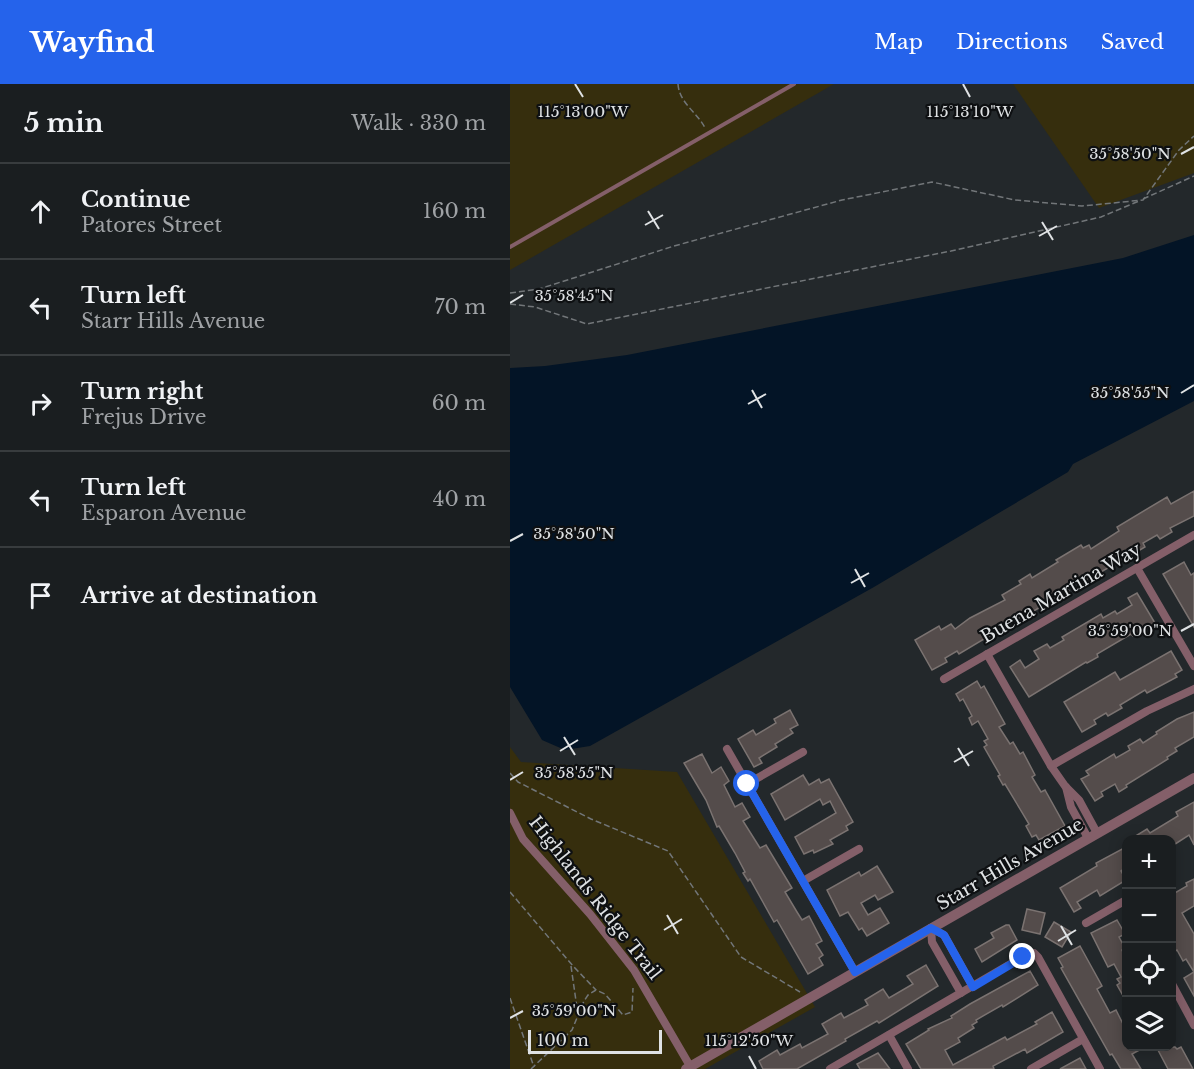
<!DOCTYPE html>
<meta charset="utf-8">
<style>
:root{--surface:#1a1e20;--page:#272b2d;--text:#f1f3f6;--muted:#9fa2a5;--line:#383c3e;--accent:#2563eb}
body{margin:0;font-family:"Libre Baskerville",serif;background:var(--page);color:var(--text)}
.controls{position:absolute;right:18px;bottom:18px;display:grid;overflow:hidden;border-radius:12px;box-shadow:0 3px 15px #0003}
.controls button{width:54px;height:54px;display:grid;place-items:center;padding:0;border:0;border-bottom:2px solid var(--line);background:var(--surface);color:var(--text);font:30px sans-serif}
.scale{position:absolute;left:18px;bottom:15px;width:134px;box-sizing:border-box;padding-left:6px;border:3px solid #dfe2e4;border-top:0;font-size:16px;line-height:21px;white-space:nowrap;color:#dfe2e4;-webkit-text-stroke:4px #0e1012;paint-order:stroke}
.stop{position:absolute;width:18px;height:18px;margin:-14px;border:4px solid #2563eb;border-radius:50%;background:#fff}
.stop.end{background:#2563eb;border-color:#fff;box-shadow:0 2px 6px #0008}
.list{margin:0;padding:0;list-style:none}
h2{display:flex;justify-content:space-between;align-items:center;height:78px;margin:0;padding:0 24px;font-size:26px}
h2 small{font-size:20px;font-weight:400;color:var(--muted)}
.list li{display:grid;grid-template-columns:39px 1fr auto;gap:18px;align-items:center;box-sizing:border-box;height:96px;padding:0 24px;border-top:2px solid var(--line)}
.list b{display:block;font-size:22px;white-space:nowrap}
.list p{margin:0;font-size:20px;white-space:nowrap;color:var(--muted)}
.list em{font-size:20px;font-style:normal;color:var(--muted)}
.icon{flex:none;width:33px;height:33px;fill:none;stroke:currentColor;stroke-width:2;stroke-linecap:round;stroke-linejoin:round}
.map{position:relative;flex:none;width:684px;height:985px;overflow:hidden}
header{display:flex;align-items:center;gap:36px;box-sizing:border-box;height:84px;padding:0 30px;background:var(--accent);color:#fff}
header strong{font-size:28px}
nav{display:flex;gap:33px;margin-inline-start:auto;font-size:21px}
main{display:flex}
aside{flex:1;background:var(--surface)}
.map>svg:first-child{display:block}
.sand{fill:#362e0d}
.water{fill:#031426}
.building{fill:#544c4b;stroke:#7b7371;stroke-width:1.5}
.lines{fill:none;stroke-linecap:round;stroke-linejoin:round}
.path{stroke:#727679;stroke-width:1.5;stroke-dasharray:6 3;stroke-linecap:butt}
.service{stroke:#845f69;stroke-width:4}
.minor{stroke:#845f69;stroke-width:8}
.tertiary{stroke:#845f69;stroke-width:10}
.route{stroke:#2563eb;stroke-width:8}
.ticks{fill:none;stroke:#dfe2e4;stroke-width:2}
.labels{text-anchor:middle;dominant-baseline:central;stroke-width:4.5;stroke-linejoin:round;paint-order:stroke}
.street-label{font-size:18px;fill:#dfe2e4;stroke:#0e1012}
.ticks-label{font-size:15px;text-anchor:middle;fill:#dfe2e4;stroke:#0e1012;stroke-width:4.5;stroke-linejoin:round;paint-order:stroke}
</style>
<header>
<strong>Wayfind</strong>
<nav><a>Map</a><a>Directions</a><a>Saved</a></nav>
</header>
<main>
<aside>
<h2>5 min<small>Walk · 330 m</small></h2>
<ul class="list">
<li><svg class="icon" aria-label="ahead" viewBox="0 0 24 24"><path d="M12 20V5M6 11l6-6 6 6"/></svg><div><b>Continue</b><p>Patores Street</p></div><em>160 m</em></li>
<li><svg class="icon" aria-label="left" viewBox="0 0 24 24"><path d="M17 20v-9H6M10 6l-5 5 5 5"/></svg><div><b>Turn left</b><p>Starr Hills Avenue</p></div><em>70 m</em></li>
<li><svg class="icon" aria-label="right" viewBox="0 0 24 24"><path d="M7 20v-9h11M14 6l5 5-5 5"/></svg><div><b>Turn right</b><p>Frejus Drive</p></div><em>60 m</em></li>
<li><svg class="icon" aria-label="left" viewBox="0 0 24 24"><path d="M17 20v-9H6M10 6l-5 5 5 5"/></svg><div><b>Turn left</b><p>Esparon Avenue</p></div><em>40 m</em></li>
<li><svg class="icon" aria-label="arrive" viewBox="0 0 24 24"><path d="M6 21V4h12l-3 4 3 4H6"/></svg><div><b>Arrive at destination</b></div></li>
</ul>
</aside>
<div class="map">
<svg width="684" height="985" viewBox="0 0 684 985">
<rect width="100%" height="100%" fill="#23282b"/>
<g class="sand">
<polygon points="0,0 324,0 0,186"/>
<polygon points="503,0 684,0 684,89 589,124"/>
<polygon points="0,663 11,678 167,688 305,923 195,985 0,985"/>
</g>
<polygon class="water" points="684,151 684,317 563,380 558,388 364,503 80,662 55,666 32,656 0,603 0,284 35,282 117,271 613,174"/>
<g class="building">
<polygon points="684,407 684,432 660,444 662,448 650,455 647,451 633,459 635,463 623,470 571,499 569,496 557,504 559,507 520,529 519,528 449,570 447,567 435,574 437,578 422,586 405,556 429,542 431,546 441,540 445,545 460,534 495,516 492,511 511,500 509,497 520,490 522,494 548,478 546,476 571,461 573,464 579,461 581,465 609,447 607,443 657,413 661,420"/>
<polygon points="674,478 681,491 684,489 684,543 653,490"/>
<polygon points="627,509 645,539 623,552 621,550 587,570 588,573 577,579 576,578 519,613 500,583 510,576 515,584 529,575 524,567 537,560 540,564 554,556 552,553 591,530 593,534 605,527 607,530 622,521 618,514"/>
<polygon points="661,567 672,586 665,590 667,593 637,609 635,606 610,621 612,624 598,632 596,629 584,636 586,640 572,648 554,618 605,588 610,596"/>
<polygon points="467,597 471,604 474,602 495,640 489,643 500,660 503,658 510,670 513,668 525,691 522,693 531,708 535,706 555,742 529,756 526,751 522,753 516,742 519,740 495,700 493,701 488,692 490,691 474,663 477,661 474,657 478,655 468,637 462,641 459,634 462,632 453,615 450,617 446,610"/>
<polygon points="280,626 288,641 280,645 283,649 265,660 267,663 249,674 252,679 244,683 228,655 243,646 246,651 266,639 264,635"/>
<polygon points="684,628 684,653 665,664 667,667 657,673 658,675 616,701 617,703 609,708 605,700 591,708 593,712 585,717 571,695 579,691 576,687 604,670 606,674 620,666 618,662 630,655 633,659 647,650 646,648 667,635"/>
<polygon points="192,670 202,689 211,683 219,697 214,701 225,723 232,719 240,733 233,737 250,764 256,761 282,804 275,808 287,828 292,836 299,832 312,857 306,860 313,871 309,874 313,881 298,890 267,836 264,838 240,795 238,797 233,789 235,788 225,769 209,742 207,743 196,716 174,679"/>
<polygon points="293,691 299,701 309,695 311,699 319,695 343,738 336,742 338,746 320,756 323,760 304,769 303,766 294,770 285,753 326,729 320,717 313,721 310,715 275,736 261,710"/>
<polygon points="684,718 684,761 679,751 662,762 662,756 619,756 637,745 640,749 668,732 666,728"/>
<polygon points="616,763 616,783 611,787 616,796 590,812 587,806 567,818 571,824 564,828 550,804 587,782 586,779"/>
<polygon points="367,782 383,808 368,816 365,811 351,819 358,831 370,824 379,839 357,852 352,844 349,846 338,828 330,832 317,806 349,788 351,792"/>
<polygon points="684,795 684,822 672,829 684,850 684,912 674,894 684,888 676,875 673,877 667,866 662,869 662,815 665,813 663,810 677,802 676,799"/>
<polygon points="517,825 535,829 530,850 512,846"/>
<polygon points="607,836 615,850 609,853 615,864 612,866 616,875 616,917 607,901 610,899 607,895 611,893 604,880 598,883 581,849"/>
<polygon points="544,838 561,848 552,863 535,853"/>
<polygon points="496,841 499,841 507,856 472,878 465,865 484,854 481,849"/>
<polygon points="570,862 592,902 587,905 600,929 606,926 616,946 616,963 635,963 622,970 631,985 611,985 602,970 600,971 551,884 553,883 548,874"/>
<polygon points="416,881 428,902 369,939 367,937 335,955 336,957 287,985 253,985 249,977 267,966 270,971 290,960 292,964 318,950 312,940 331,929 334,934 358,921 355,916 373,905 379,914 403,900 397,892"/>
<polygon points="520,887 528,901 493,923 492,921 466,936 467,938 462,941 464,944 448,954 450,958 435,966 443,981 495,953 497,956 527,940 525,938 542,928 553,948 517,969 515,965 483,982 484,985 411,985 396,960 419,946 418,945 442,934 441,932 460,920"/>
<polygon points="654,963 665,963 667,965 671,963 683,985 658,985 648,966"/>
<polygon points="368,969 380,985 350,985 347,980"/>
<polygon points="570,974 576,985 550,985"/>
</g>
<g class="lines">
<g class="path">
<path d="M168 0C169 19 188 29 195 44"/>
<polyline points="633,115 684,92"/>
<polyline points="0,209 29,205 164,162 332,116 422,98 505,116 572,122 633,116 669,66 684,52"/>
<polyline points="0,220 25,223 77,240 441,167 591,133 629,117"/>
<polyline points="0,689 8,698 81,735 158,767 231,873 290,908"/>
<polyline points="0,808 63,882 86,906"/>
<polyline points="61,882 68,931"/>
<polyline points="0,914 24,983"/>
<polyline points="21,985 62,946 74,917 78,911 86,906 95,910 113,931 122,928 123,904"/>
</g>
<polyline class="service" points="0,163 284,0"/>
<g class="minor">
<polyline points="627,484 684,582"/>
<polyline points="477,570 541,682 555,702 569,716 587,749"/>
<polyline points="434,595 684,451"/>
<polyline points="217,665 345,888"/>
<polyline points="541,682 637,627 684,605"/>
<polyline points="237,700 293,668"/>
<polyline points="556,703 561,723 578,754"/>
<polyline points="0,729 13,755 80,830 124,886 180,982"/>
<polyline points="293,797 349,765"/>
<polyline points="576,839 616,816"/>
<polyline points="421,844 434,851 463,903"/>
<polyline points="421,844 422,858 451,909"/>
<polyline points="662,900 684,941"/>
<polyline points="379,951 398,985"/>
<polyline points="320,985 516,871 524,869 528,873 590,985"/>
<polyline points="521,985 573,955"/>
</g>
<polyline class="tertiary" points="176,985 684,694"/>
</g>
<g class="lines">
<polyline class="route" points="237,700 345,888 421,844 434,851 463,903 513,873"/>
</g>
<path class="ticks" d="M65 0 73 13M453 0 460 13M671 70 684 63M138 127 149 145M532 138 543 156M135 141 153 131M529 152 547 142M0 219 13 211M242 306 252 324M671 309 684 301M238 320 256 310M0 457 13 450M345 485 355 503M341 499 359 489M671 547 684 540M54 653 65 671M448 664 459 682M50 667 68 656M444 678 463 667M0 696 13 688M157 831 168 850M551 842 562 861M154 846 172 835M548 857 566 846M0 934 13 927M239 972 246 985"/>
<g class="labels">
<g class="street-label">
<text transform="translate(551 509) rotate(-30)">Buena Martina Way</text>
<text transform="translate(500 780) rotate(-30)">Starr Hills Avenue</text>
<text transform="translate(85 814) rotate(52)">Highlands Ridge Trail</text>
</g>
</g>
<g class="ticks-label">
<text x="73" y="33">115°13'00"W</text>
<text x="460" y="33">115°13'10"W</text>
<text x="620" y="75">35°58'50"N</text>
<text x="64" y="217">35°58'45"N</text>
<text x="620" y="314">35°58'55"N</text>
<text x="64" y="455">35°58'50"N</text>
<text x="620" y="552">35°59'00"N</text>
<text x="64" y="694">35°58'55"N</text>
<text x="64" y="932">35°59'00"N</text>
<text x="239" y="962">115°12'50"W</text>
</g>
</svg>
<div class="controls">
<button>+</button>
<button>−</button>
<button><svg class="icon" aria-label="locate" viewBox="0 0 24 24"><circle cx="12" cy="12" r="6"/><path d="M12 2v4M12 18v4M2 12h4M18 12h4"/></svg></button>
<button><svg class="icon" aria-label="layers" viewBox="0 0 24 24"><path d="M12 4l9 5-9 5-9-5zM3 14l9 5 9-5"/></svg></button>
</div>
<div class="scale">100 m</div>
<div class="stop" style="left:237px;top:700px"></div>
<div class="stop end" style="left:513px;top:873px"></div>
</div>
</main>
